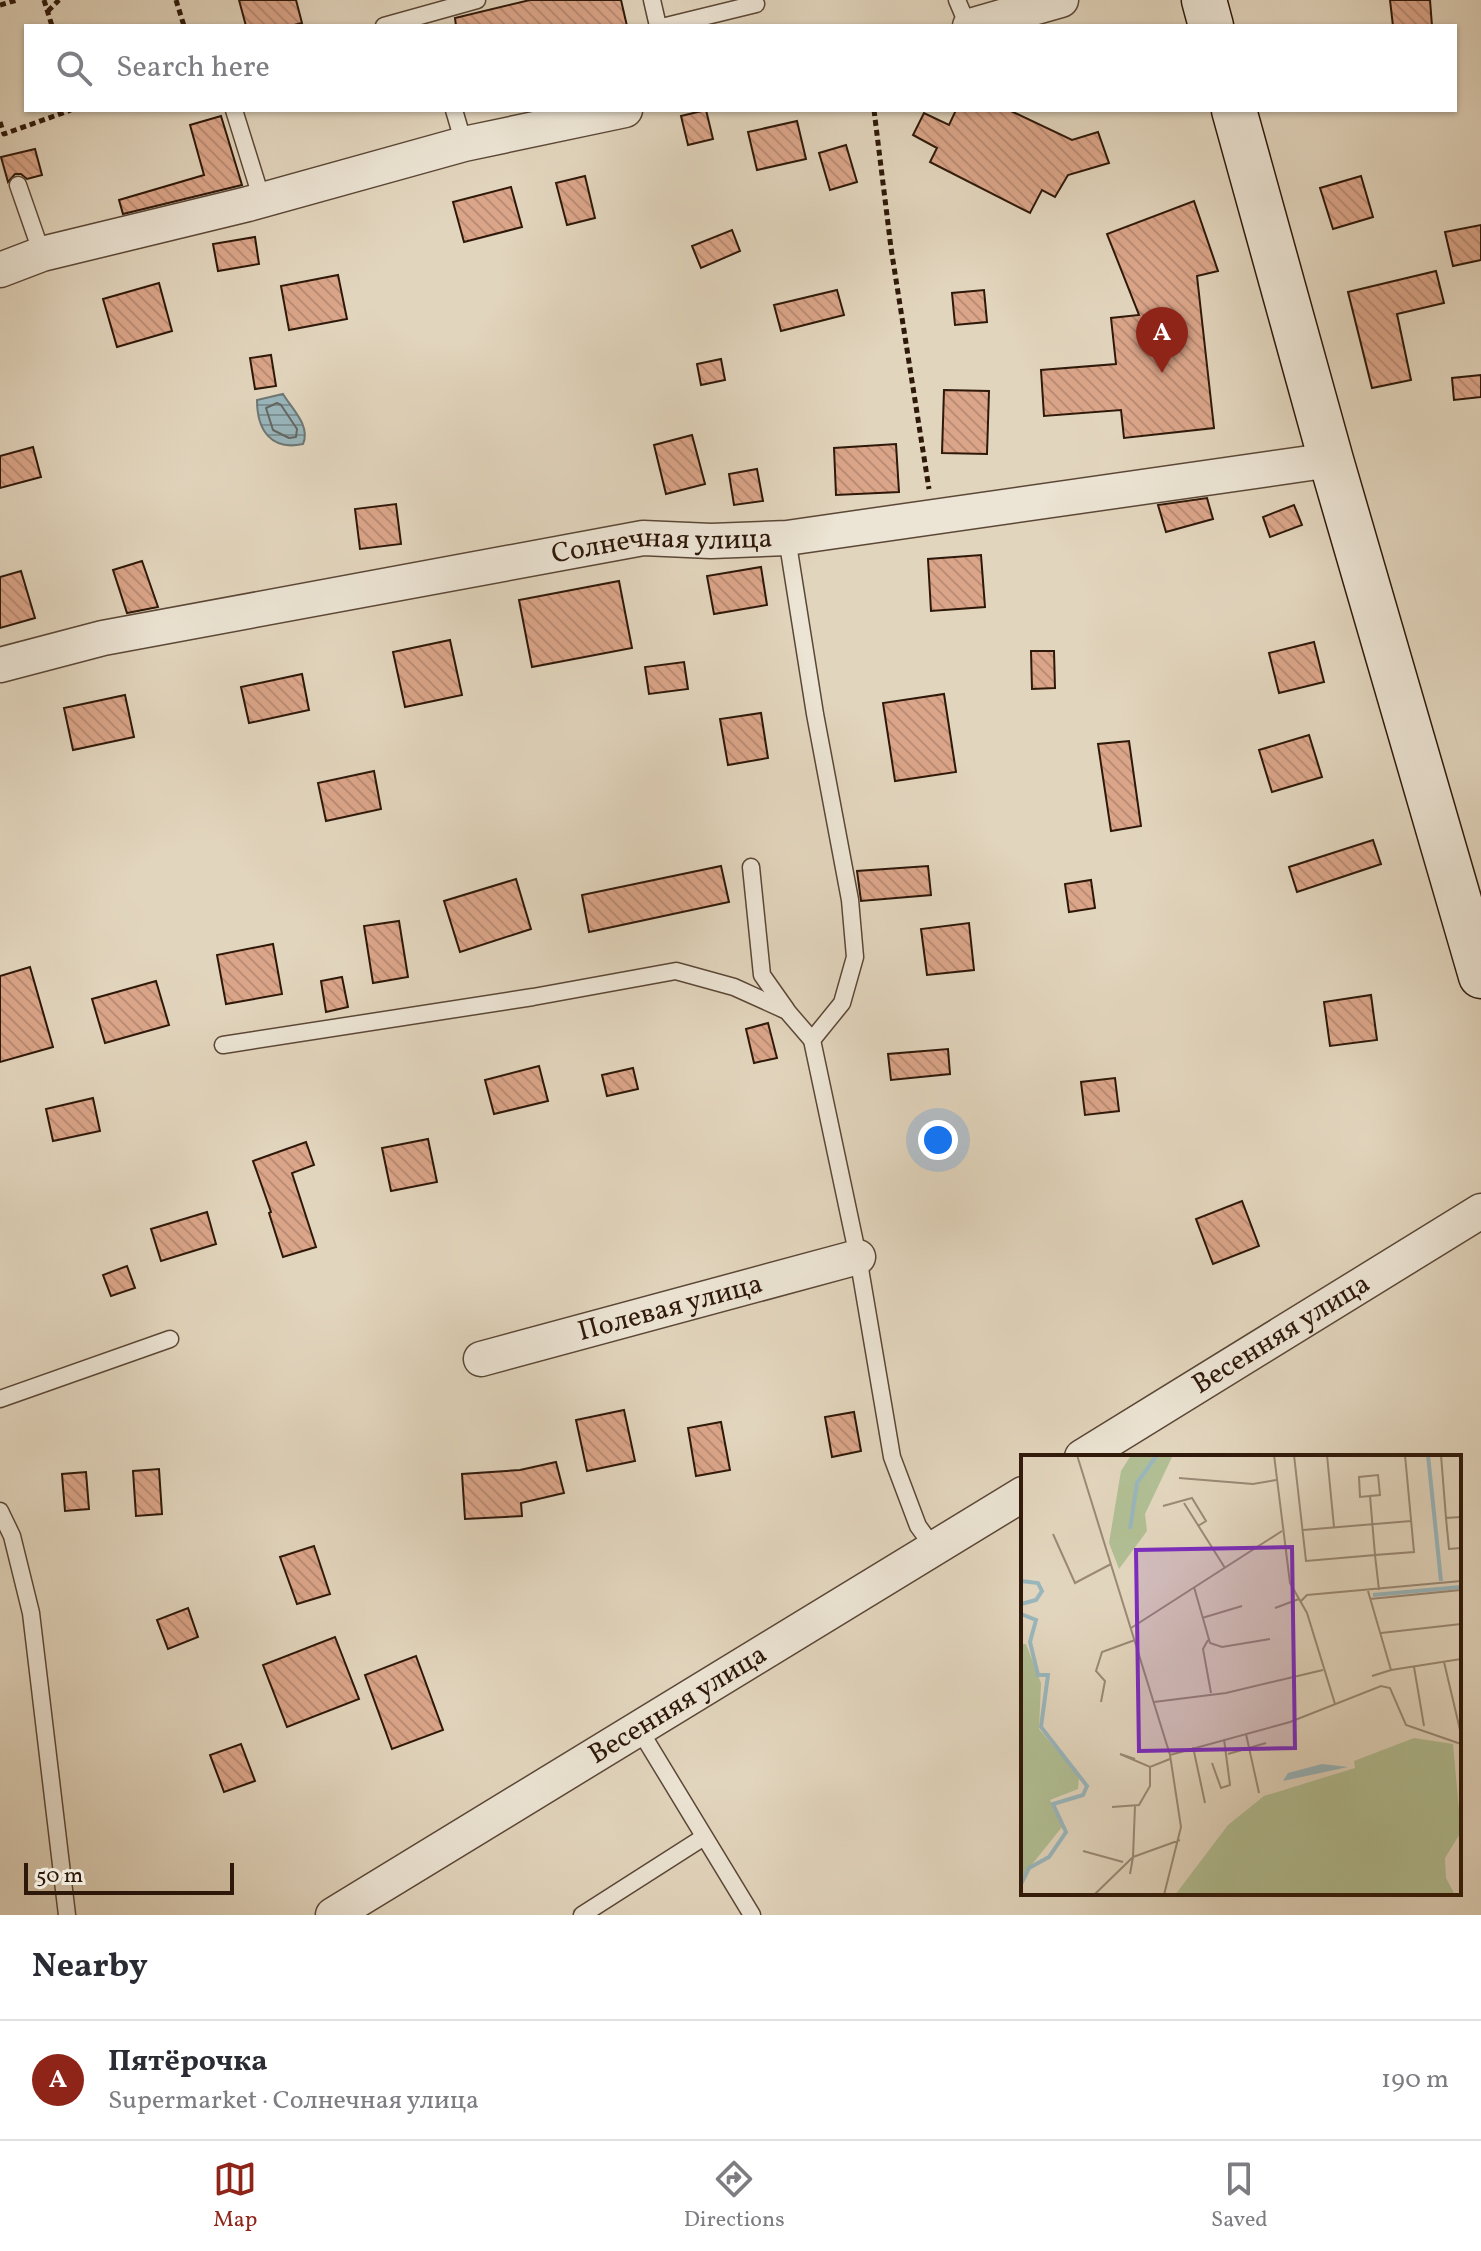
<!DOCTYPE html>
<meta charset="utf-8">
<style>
:root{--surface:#fff;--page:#f7f7f7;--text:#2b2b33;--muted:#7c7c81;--line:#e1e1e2;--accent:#8f2418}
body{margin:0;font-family:Vollkorn,serif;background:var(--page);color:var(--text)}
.scale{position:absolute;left:24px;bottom:20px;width:210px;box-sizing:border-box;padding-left:8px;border:4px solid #2e1809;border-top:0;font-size:22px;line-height:28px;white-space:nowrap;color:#2e1809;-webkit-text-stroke:6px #ece4d4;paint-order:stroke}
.you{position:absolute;left:938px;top:1140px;width:28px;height:28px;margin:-20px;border:6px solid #fff;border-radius:50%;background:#1a73e8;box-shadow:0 0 0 12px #1a73e833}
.badge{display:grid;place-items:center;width:52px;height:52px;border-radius:50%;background:var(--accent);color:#fff;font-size:26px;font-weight:700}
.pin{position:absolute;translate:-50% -66px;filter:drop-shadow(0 2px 4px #0008)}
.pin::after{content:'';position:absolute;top:42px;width:28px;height:24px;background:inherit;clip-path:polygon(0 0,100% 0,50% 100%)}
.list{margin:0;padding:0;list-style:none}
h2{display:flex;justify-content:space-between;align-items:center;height:104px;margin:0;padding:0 32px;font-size:34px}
h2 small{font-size:26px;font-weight:400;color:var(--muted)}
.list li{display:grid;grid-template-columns:52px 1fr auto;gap:24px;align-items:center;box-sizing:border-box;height:120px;padding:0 32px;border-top:2px solid var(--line)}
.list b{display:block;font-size:30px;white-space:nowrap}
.list p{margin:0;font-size:26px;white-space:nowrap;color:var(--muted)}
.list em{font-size:26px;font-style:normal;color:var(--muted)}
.icon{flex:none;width:44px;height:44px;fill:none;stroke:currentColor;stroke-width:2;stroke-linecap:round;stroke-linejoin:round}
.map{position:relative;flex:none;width:1481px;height:1915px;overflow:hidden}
.search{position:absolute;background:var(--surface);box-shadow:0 2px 6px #0004;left:24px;right:24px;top:24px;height:88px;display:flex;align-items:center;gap:20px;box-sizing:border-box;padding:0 28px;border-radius:0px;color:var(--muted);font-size:30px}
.sheet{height:224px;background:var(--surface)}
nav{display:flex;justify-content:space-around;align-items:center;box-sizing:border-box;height:112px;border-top:2px solid var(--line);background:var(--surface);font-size:22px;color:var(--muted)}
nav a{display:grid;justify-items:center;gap:4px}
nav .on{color:var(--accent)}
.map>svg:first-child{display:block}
.water{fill:url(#water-rules);stroke:#6e7774;stroke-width:2}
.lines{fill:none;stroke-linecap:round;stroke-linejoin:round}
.shore{stroke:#646762;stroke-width:2}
.building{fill:url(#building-back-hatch);stroke:#2e1809;stroke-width:2}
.lane-casing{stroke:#5b4736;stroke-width:19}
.street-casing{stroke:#5b4736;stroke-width:37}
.secondary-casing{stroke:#2e1809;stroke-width:47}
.path{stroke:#2e1809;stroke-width:5;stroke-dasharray:6 4;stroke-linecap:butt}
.lane{stroke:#ece4d4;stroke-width:16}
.street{stroke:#ece4d4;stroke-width:34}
.secondary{stroke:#ece4d4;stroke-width:44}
.labels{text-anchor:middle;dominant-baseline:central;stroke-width:6;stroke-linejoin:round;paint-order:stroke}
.street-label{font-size:28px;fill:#2e1809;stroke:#ece4d4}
.inset-river{fill:none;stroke:#99b6bc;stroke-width:4}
.inset-road{fill:none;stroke:#9a8975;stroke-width:2}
.view{fill:#7b2cbf;fill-opacity:0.15;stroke:#7b2cbf;stroke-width:4}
.inset-edge{fill:none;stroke:#2e1809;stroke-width:4}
</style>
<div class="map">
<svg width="1481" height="1915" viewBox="0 0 1481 1915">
<defs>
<pattern id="water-rules" width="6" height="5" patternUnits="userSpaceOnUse" patternTransform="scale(2)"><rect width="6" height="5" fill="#99b6bc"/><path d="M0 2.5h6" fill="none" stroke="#7d9397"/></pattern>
<pattern id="building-back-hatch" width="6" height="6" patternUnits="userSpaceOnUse" patternTransform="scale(2)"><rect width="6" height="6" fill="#dba589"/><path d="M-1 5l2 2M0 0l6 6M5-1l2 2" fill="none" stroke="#bc8d75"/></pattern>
</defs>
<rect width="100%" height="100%" fill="#e2d5bd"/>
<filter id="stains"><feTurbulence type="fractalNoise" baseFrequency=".0025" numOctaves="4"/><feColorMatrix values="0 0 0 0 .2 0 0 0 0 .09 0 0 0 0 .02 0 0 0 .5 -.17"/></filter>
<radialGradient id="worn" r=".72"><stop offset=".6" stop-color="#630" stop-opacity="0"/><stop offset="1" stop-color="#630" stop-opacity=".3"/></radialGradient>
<path class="water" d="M283 394C292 409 311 426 303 444 271 451 257 430 257 400Z"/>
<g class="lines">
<polygon class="shore" points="277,403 281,405 297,429 296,437 289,438 273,430 266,408"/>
</g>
<g class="building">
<polygon points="239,0 296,0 302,23 290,26 246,26"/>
<polygon points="530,0 621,0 627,26 456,26 455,18"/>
<polygon points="1390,0 1430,0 1432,26 1393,26"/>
<polygon points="706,110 713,139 688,145 681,116"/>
<polygon points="956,110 1009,110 1072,140 1098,132 1109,163 1068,175 1055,197 1042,190 1030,213 930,162 937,148 913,135 924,113 949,125"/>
<polygon points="221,116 242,185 123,214 119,200 204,175 190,125"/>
<polygon points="797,121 806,159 757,170 748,132"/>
<polygon points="846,145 857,182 830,190 819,153"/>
<polygon points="35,149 42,175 27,179 21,174 15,174 8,182 1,157"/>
<polygon points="585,176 595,218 567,225 556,183"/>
<polygon points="1361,176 1373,217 1333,229 1320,188"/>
<polygon points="511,187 522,227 464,242 453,202"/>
<polygon points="1194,201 1218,271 1197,276 1214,428 1124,438 1121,410 1044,416 1041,370 1116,364 1111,318 1139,315 1107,234"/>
<polygon points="1481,225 1481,260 1453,266 1445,232"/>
<polygon points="732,230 740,251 701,268 692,246"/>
<polygon points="255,237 259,264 218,271 213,244"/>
<polygon points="1436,271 1444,303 1397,314 1411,380 1372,388 1348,292"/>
<polygon points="338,275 347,319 289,330 281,286"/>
<polygon points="159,283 172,331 117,347 103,299"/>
<polygon points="837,290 844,315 781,331 774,305"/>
<polygon points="984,290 987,322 955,325 952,293"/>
<polygon points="271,355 276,386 255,389 250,358"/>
<polygon points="721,359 725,380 701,385 697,364"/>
<polygon points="1481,375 1481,397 1454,400 1452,378"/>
<polygon points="944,390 989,391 987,454 942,453"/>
<polygon points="692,435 705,484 666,494 654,445"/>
<polygon points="896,444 899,492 836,495 834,448"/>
<polygon points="33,447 41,477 0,488 0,456"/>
<polygon points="757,469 763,501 734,505 729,474"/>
<polygon points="1207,498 1213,519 1166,532 1158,505"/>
<polygon points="396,504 401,544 360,549 355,509"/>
<polygon points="1294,505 1302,525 1270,537 1263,517"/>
<polygon points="981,555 985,607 931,611 928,559"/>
<polygon points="142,561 158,607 127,613 113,570"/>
<polygon points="761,567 767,605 714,614 707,576"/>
<polygon points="21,571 35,618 0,628 0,577"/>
<polygon points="619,581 632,648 532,667 519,600"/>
<polygon points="450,640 462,695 405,707 393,652"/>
<polygon points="1314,642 1324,682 1279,693 1269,653"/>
<polygon points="1031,651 1054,651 1055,688 1032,689"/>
<polygon points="684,662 688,689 649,694 645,667"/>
<polygon points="302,674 309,710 249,723 241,687"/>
<polygon points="944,694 956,772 895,781 883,703"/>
<polygon points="125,695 134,737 73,750 64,708"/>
<polygon points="761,713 768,758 728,765 720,719"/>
<polygon points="1309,735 1322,777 1272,792 1259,750"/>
<polygon points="1129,741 1141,826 1111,831 1098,744"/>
<polygon points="374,771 381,809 326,821 318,783"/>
<polygon points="1373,840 1381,864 1297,892 1289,867"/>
<polygon points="721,866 729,902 589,932 582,895"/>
<polygon points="928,866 931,895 861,901 857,871"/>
<polygon points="516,879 531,929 460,952 444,901"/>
<polygon points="1091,880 1095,908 1069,912 1065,884"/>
<polygon points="399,921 408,977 373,983 364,926"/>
<polygon points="969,923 974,970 927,975 921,929"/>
<polygon points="273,944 282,994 226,1004 217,955"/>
<polygon points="30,967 53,1047 0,1062 0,976"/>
<polygon points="342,977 348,1007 326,1012 321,981"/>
<polygon points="156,981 169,1025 105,1043 92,999"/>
<polygon points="1371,995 1377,1040 1330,1046 1324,1002"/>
<polygon points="768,1023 777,1058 754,1063 746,1029"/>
<polygon points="948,1049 950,1074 891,1080 888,1054"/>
<polygon points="539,1066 548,1101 494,1114 485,1080"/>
<polygon points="633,1068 638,1089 607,1096 602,1075"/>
<polygon points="1115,1078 1119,1111 1085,1115 1081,1082"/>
<polygon points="93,1098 100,1131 53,1141 46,1109"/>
<polygon points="428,1139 437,1182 391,1191 382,1148"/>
<polygon points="306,1142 314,1165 292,1173 316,1247 283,1257 269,1213 271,1212 253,1161"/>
<polygon points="1242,1201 1259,1246 1213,1264 1196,1219"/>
<polygon points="207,1212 216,1244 161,1261 151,1229"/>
<polygon points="127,1266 135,1288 111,1296 103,1275"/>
<polygon points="624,1410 635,1461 587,1471 576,1420"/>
<polygon points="854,1412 861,1451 832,1457 825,1417"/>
<polygon points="721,1422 730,1470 696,1476 688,1428"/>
<polygon points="556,1462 564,1493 521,1503 522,1516 465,1519 462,1474 520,1470"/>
<polygon points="159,1469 162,1514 136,1516 133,1471"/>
<polygon points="86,1472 89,1509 65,1511 62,1474"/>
<polygon points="314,1546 330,1594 297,1604 280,1557"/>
<polygon points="188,1608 198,1637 168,1649 157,1620"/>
<polygon points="335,1637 359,1699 287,1727 263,1665"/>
<polygon points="416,1656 443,1730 392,1749 365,1675"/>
<polygon points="241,1744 255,1781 224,1792 210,1755"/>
</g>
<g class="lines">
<defs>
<g id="lane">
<polyline points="652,0 658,26"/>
<polyline points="957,0 968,26"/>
<polyline points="384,26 477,0"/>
<polyline points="666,26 756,4"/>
<polyline points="234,110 262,200"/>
<polyline points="454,110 464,144"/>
<polyline points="18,185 42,254"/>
<polyline points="787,538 815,714 850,900 855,957 842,1003 812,1040"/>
<polyline points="751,867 762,975 786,1009"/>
<polyline points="223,1045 533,997 676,971 734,987 787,1011 812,1040 858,1257 892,1457 918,1526 934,1548"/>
<polyline points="0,1399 170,1339"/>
<polyline points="0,1511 12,1536 31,1613 67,1915"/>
<polyline points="639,1729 752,1915"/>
<polyline points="582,1915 704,1837"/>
</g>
<g id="street">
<polyline points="970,26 1061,0"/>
<polyline points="0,270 42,254 248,204 464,144 625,110"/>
<path id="s1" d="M0 665 103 638 643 538 711 541 787 538 1331 460"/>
<path id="s2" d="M481 1359 858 1257"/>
<path id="s3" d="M1082 1457 1481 1211"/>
<path id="s4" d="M333 1915 1023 1494"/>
</g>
<g id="secondary">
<polyline points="1204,0 1211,26"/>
<polyline points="1234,110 1331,460 1481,976"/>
</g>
</defs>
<use href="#lane" class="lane-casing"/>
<use href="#street" class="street-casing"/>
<use href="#secondary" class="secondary-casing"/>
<g class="path">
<polyline points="44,0 52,26"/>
<polyline points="176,0 184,26"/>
<polyline points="0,5 17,0"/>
<polyline points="48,11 59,0"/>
<polyline points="874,110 891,248 929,489"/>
<polyline points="0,122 4,134 71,110"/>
</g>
<use href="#lane" class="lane"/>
<use href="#street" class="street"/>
<use href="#secondary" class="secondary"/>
</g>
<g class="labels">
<g class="street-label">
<text stroke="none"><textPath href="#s1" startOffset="674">Солнечная улица</textPath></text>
<text stroke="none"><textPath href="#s2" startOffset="196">Полевая улица</textPath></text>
<text stroke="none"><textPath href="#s3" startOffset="234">Весенняя улица</textPath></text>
<text stroke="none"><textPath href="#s4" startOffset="404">Весенняя улица</textPath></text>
</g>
</g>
<g transform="translate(1021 1455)">
<rect width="440" height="440" fill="#e2d5bd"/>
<path d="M110 0H152L124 59 126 76 98 114 88 88 100 16ZM393 283 432 289 440 377 424 403 425 423 434 440H154L207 370 243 341 334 313 333 306Z" fill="#b1be93"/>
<path d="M0 189H5L20 228 18 274 58 321 57 334 29 345 41 372 0 423Z" fill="#b1be93"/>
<path d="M301 309 327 312 262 326 267 318Z" fill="#99b6bc"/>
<path class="inset-river" d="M407 0 420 126M109 74 116 28 136 0M0 126 17 128 21 136 15 145 0 149M352 140 440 132M0 159 15 165 9 187 17 220H27L20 272 66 331 62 340 32 349 45 377 28 402 8 413 0 429"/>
<path class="inset-road" d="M56 0 149 300 160 372 143 440M253 0 269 128 286 158 314 249M273 0 285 106 354 100 349 41 359 40 357 20 338 22 339 42 349 41M306 0 313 72M420 0 425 63M158 23 232 29 255 25M163 48 204 113M142 51 171 43 185 66 177 71M440 62 425 63 428 94 440 93M282 75 390 66M32 79 54 128 90 109M173 132 189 188 201 192 249 184M358 135 354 100 393 97 384 0M347 136 370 215 351 221M349 144 440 135M280 146 286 140 440 126M254 153 278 144M181 163 221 151M110 173 261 76M360 178 440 169M187 185 182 194 190 238M423 207 440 279M393 212 403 271M370 215 440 204M80 247 84 226 75 216 81 197 114 185M133 247 205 238 302 215M225 279 238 338M172 292 184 348M207 299 245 288M149 300 269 267 360 231 369 233 385 270 440 289M114 304 99 299 129 312 149 304M191 308 200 333 209 330 203 284M91 352 118 350 129 331V312M62 396 102 407M109 419 112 402 159 385M73 440 112 402 114 351"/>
<path class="view" d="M271 92 274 293 118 296 115 95Z"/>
<rect width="440" height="440" class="inset-edge"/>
</g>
<rect width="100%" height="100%" filter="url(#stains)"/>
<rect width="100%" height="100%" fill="url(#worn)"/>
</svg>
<div class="scale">50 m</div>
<div class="you"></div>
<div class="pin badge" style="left:1162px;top:373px">A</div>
<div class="search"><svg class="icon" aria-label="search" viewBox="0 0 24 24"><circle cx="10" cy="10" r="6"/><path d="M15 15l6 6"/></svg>Search here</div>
</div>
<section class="sheet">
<h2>Nearby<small></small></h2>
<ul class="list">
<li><span class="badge">A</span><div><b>Пятёрочка</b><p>Supermarket · Солнечная улица</p></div><em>190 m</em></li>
</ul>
</section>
<nav>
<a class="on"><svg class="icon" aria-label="map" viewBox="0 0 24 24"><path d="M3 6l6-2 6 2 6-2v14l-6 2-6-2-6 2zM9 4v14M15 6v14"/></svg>Map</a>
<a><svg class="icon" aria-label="directions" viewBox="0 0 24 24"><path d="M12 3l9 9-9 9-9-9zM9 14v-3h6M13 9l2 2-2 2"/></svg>Directions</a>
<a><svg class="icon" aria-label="saved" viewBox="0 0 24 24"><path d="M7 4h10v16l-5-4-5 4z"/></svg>Saved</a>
</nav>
